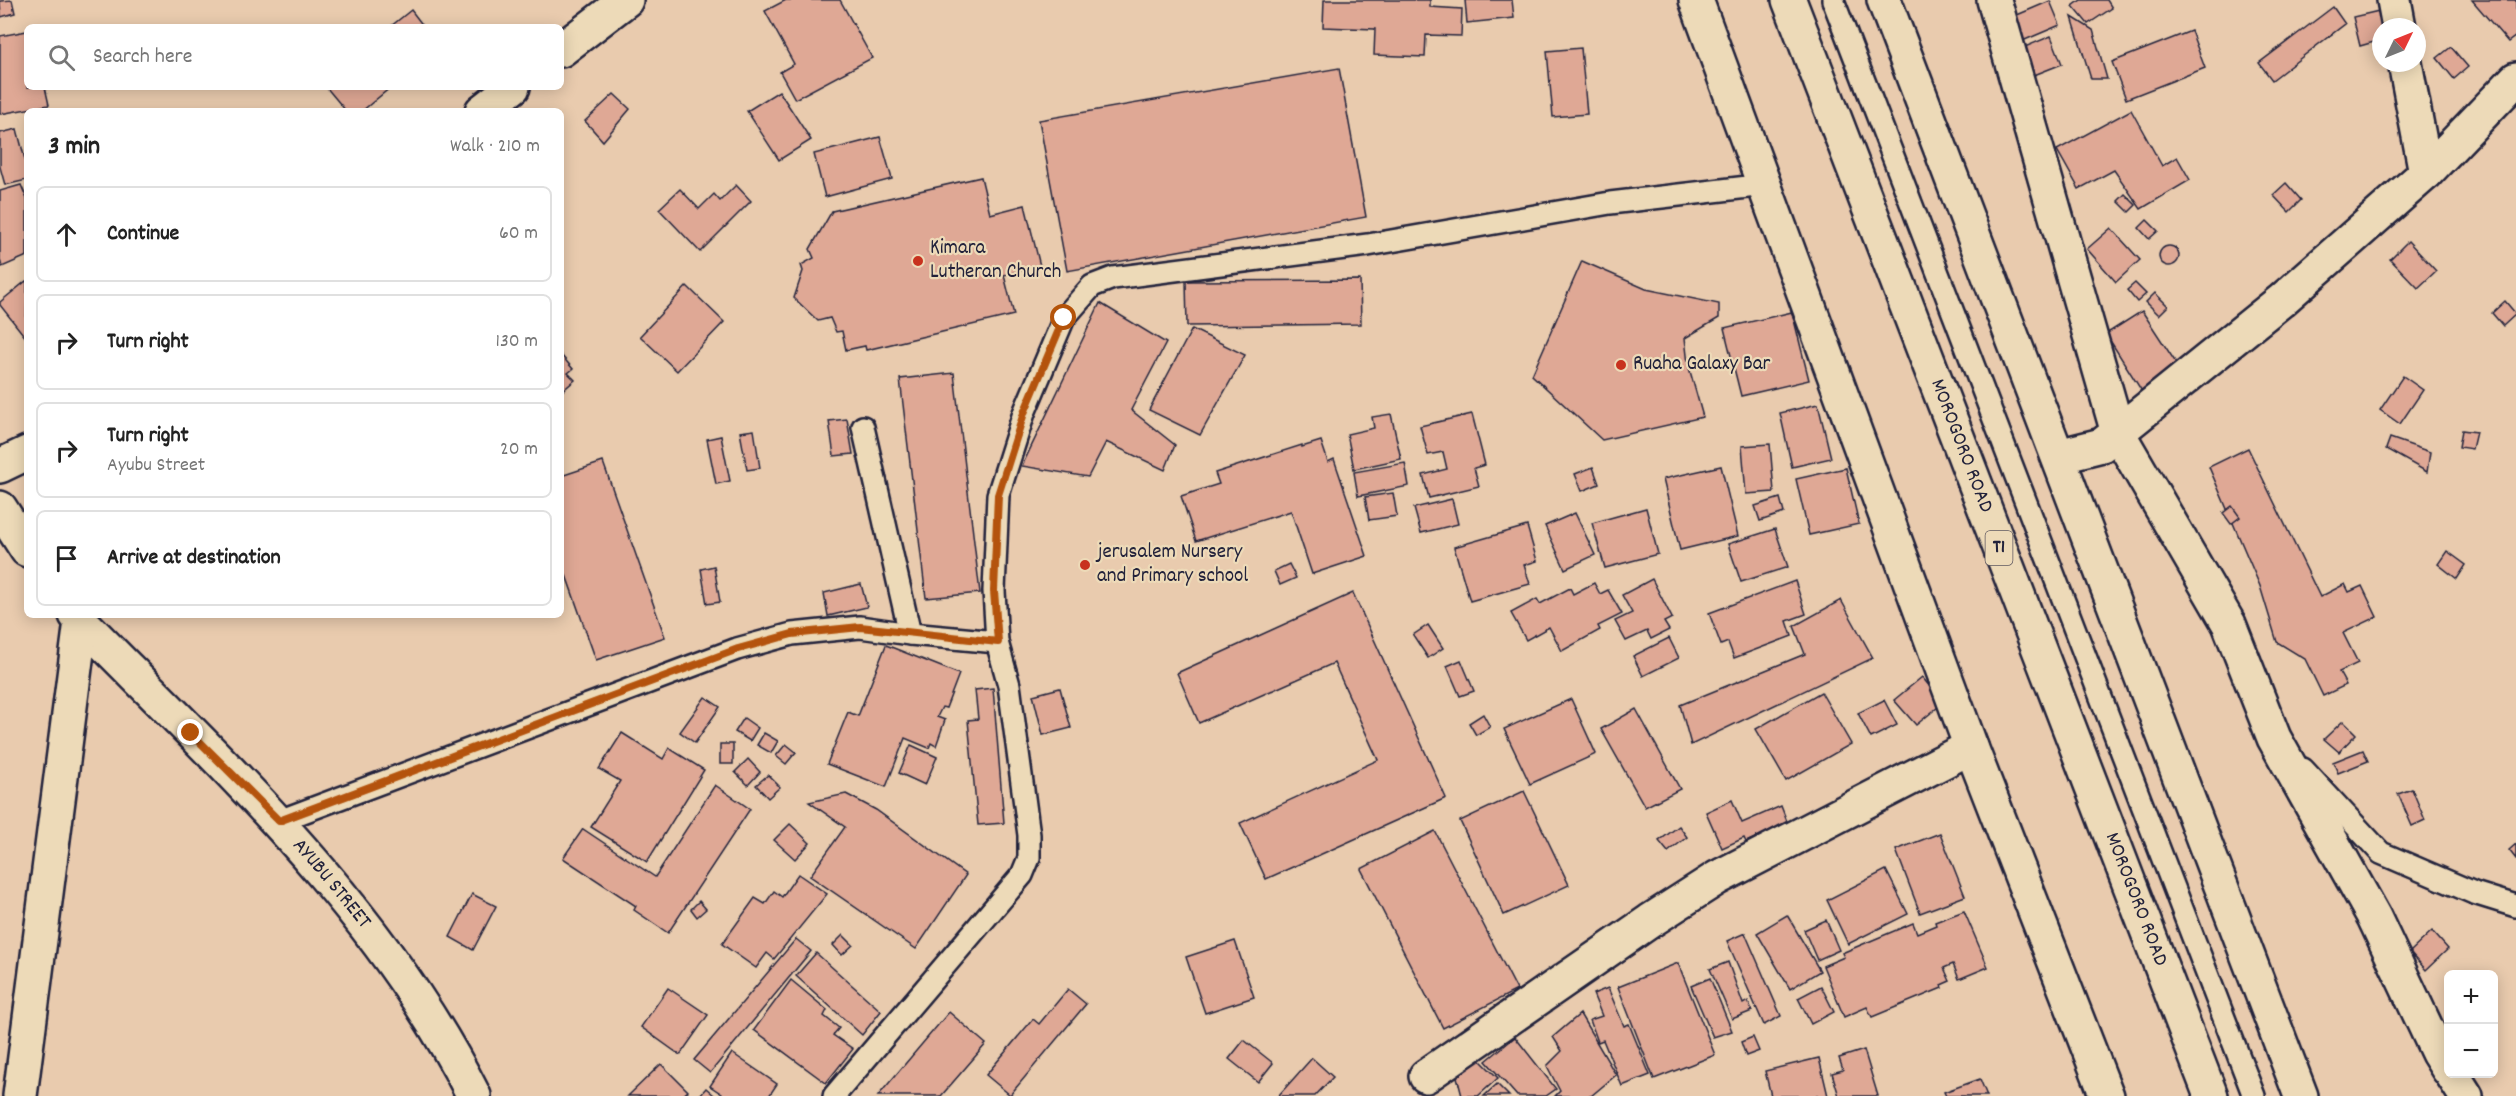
<!DOCTYPE html>
<meta charset="utf-8">
<style>
:root{--surface:#fff;--page:#f6f6f6;--text:#222;--muted:#767676;--line:#e0e0e0}
body{margin:0;font-family:Dekko,sans-serif;background:var(--page);color:var(--text)}
.controls{position:absolute;right:18px;bottom:18px;display:grid;overflow:hidden;border-radius:9px;box-shadow:0 3px 15px #0003}
.controls button{width:54px;height:54px;display:grid;place-items:center;padding:0;border:0;border-bottom:2px solid var(--line);background:var(--surface);color:var(--text);font:30px sans-serif}
.compass{position:absolute;left:2372px;top:18px;width:54px;height:54px;border-radius:50%;background:var(--surface);box-shadow:0 3px 15px #0003;rotate:47deg}
.stop{position:absolute;width:18px;height:18px;margin:-14px;border:4px solid #b45309;border-radius:50%;background:#fff}
.stop.end{background:#b45309;border-color:#fff;box-shadow:0 2px 6px #0008}
.list{margin:0;padding:0;list-style:none}
h2{display:flex;justify-content:space-between;align-items:center;height:78px;margin:0;padding:0 24px;font-size:26px}
h2 small{font-size:20px;font-weight:400;color:var(--muted)}
.list li{display:grid;grid-template-columns:39px 1fr auto;gap:18px;align-items:center;box-sizing:border-box;height:96px;margin:0 12px 12px;padding:0 12px;border:2px solid var(--line);border-radius:9px}
.list b{display:block;font-size:22px;white-space:nowrap}
.list p{margin:0;font-size:20px;white-space:nowrap;color:var(--muted)}
.list em{font-size:20px;font-style:normal;color:var(--muted)}
.icon{flex:none;width:33px;height:33px;fill:none;stroke:currentColor;stroke-width:2;stroke-linecap:round;stroke-linejoin:round}
.map{position:relative;flex:none;width:2516px;height:1096px;overflow:hidden}
.search{position:absolute;background:var(--surface);box-shadow:0 3px 15px #0003;left:24px;top:24px;width:540px;height:66px;display:flex;align-items:center;gap:15px;box-sizing:border-box;padding:0 21px;border-radius:9px;color:var(--muted);font-size:22px}
.panel{position:absolute;background:var(--surface);box-shadow:0 3px 15px #0003;left:24px;top:108px;width:540px;height:510px;border-radius:9px}
.map>svg:first-child{display:block}
.building{fill:#dfa895;stroke:#22223b;stroke-width:1.5}
.lines{fill:none;stroke-linecap:round;stroke-linejoin:round}
.service-casing{stroke:#22223b;stroke-width:26}
.minor-casing{stroke:#22223b;stroke-width:38}
.trunk-casing{stroke:#22223b;stroke-width:38}
.service{stroke:#eddab8;stroke-width:21}
.minor{stroke:#eddab8;stroke-width:33}
.trunk{stroke:#eddab8;stroke-width:33}
.route{stroke:#b45309;stroke-width:8}
.poi-dot{fill:#c8321e;stroke:#eddab8;stroke-width:2}
.labels{text-anchor:middle;dominant-baseline:central;stroke-width:4.5;stroke-linejoin:round;paint-order:stroke}
.shield{fill:#eddab8;stroke:#5f5960;stroke-width:1.5}
.shield-label{font-size:20px;font-weight:bold;fill:#22223b}
.poi-label{font-size:21px;fill:#22223b;stroke:#eddab8;text-anchor:start}
.street-label{font-size:21px;fill:#22223b;stroke:#eddab8}
</style>
<div class="map">
<svg width="2516" height="1096" viewBox="0 0 2516 1096">
<rect width="100%" height="100%" fill="#e9cbae"/>
<filter id="ink" filterUnits="userSpaceOnUse"><feTurbulence type="fractalNoise" baseFrequency=".0167" numOctaves="2"/><feDisplacementMap in="SourceGraphic" scale="12" xChannelSelector="R" yChannelSelector="G"/><feConvolveMatrix kernelMatrix="1 2 1 2 8 2 1 2 1" color-interpolation-filters="sRGB"/></filter>
<g filter="url(#ink)">
<g class="building">
<polygon points="12,0 15,13 1,17 0,1"/>
<polygon points="786,0 840,0 872,58 795,99 780,72 794,64 765,11"/>
<polygon points="1324,0 1430,0 1430,7 1462,9 1461,36 1426,35 1425,57 1374,55 1375,29 1323,27"/>
<polygon points="1465,0 1512,0 1514,18 1467,23"/>
<polygon points="2081,0 2107,0 2112,8 2088,24 2073,6"/>
<polygon points="2472,0 2516,0 2516,36 2508,42"/>
<polygon points="2050,1 2060,25 2020,42 2010,18"/>
<polygon points="2333,7 2345,24 2272,80 2259,63"/>
<polygon points="411,10 424,27 390,27"/>
<polygon points="2379,11 2383,27 2381,27 2381,40 2360,46 2353,17"/>
<polygon points="2072,17 2093,30 2107,79 2091,79"/>
<polygon points="27,31 27,87 45,87 49,105 0,114 0,36"/>
<polygon points="2191,31 2205,68 2126,99 2112,62"/>
<polygon points="2051,36 2062,64 2024,79 2013,52"/>
<polygon points="2451,47 2468,67 2454,79 2437,58"/>
<polygon points="1581,48 1587,114 1553,117 1547,51"/>
<polygon points="1339,68 1366,217 1067,271 1039,120"/>
<polygon points="326,87 391,87 362,111 346,111"/>
<polygon points="779,91 811,140 779,160 747,111"/>
<polygon points="614,94 630,109 603,141 585,121"/>
<polygon points="2131,110 2162,166 2177,157 2190,180 2141,209 2114,170 2079,189 2057,150"/>
<polygon points="17,129 27,167 27,180 5,185 0,167 0,133"/>
<polygon points="880,137 892,179 825,197 814,154"/>
<polygon points="981,177 990,214 1025,205 1040,266 1004,275 1014,315 866,350 865,346 846,350 842,331 836,332 830,318 818,321 794,298 803,271 801,265 814,258 810,249 832,211"/>
<polygon points="2286,183 2301,200 2289,212 2273,195"/>
<polygon points="21,185 27,199 27,256 2,267 0,260 0,191"/>
<polygon points="736,185 751,201 700,252 659,209 680,189 699,209 714,194 720,201"/>
<polygon points="2125,194 2136,205 2129,212 2118,201"/>
<polygon points="2147,220 2158,231 2149,239 2139,228"/>
<polygon points="2111,228 2140,260 2116,282 2087,249"/>
<polygon points="2408,241 2436,271 2418,288 2390,259"/>
<circle cx="2169" cy="256" r="10"/>
<polygon points="1582,261 1646,289 1719,304 1719,318 1685,338 1688,364 1703,417 1602,440 1532,375"/>
<polygon points="1360,280 1361,324 1187,326 1186,281"/>
<polygon points="26,281 27,283 26,338 0,305 0,302"/>
<polygon points="2135,283 2146,294 2137,302 2127,290"/>
<polygon points="687,286 724,322 677,371 640,336"/>
<polygon points="2155,293 2168,306 2159,315 2146,302"/>
<polygon points="2505,301 2516,314 2503,326 2492,313"/>
<polygon points="1100,303 1166,343 1131,410 1175,445 1165,470 1106,442 1088,477 1022,466"/>
<polygon points="2142,311 2180,369 2143,393 2106,334"/>
<polygon points="1792,312 1809,380 1741,396 1724,328"/>
<polygon points="1192,329 1245,355 1200,435 1149,410"/>
<polygon points="561,355 573,369 568,373 575,380 561,392"/>
<polygon points="954,373 980,593 926,598 900,379"/>
<polygon points="2403,376 2423,390 2400,424 2380,410"/>
<polygon points="1818,404 1831,458 1792,467 1780,413"/>
<polygon points="1391,414 1401,459 1354,469 1347,434 1374,428 1372,417"/>
<polygon points="1472,414 1485,465 1474,468 1479,486 1429,498 1423,475 1447,469 1443,452 1428,455 1420,426"/>
<polygon points="847,419 853,454 834,456 829,421"/>
<polygon points="754,430 760,468 747,470 740,432"/>
<polygon points="2462,430 2476,432 2472,449 2459,447"/>
<polygon points="721,436 730,481 716,484 707,439"/>
<polygon points="2390,438 2430,452 2427,472 2386,449"/>
<polygon points="1321,441 1328,462 1334,459 1367,556 1312,574 1291,511 1196,541 1181,496 1219,484 1215,473 1302,445 1302,447"/>
<polygon points="1770,444 1774,492 1746,494 1742,446"/>
<polygon points="2248,448 2320,597 2345,584 2349,592 2362,586 2377,617 2343,633 2358,663 2339,672 2346,685 2323,696 2305,659 2277,642 2260,586 2209,467"/>
<polygon points="603,462 665,637 596,660 561,561 561,476"/>
<polygon points="1405,463 1409,486 1358,496 1354,472"/>
<polygon points="1721,466 1738,536 1680,550 1663,479"/>
<polygon points="1593,467 1599,484 1582,491 1575,474"/>
<polygon points="1846,468 1859,524 1809,535 1796,479"/>
<polygon points="1393,493 1397,516 1369,520 1365,497"/>
<polygon points="1780,498 1784,513 1760,521 1755,506"/>
<polygon points="1452,499 1458,524 1421,533 1414,508"/>
<polygon points="2232,506 2240,517 2231,524 2223,513"/>
<polygon points="1646,508 1658,554 1605,568 1592,523"/>
<polygon points="1575,513 1595,555 1565,569 1545,526"/>
<polygon points="1527,526 1537,561 1524,565 1530,584 1470,601 1454,547"/>
<polygon points="1775,529 1788,567 1741,582 1728,544"/>
<polygon points="2447,551 2466,565 2457,579 2438,564"/>
<polygon points="1289,564 1296,578 1280,585 1274,571"/>
<polygon points="714,566 720,602 707,604 701,569"/>
<polygon points="1652,579 1672,618 1664,622 1669,630 1651,639 1647,631 1626,641 1615,621 1632,613 1622,595"/>
<polygon points="1795,581 1806,614 1787,621 1792,636 1734,658 1728,642 1721,645 1709,613"/>
<polygon points="1594,583 1600,594 1608,590 1622,614 1598,626 1600,630 1562,651 1549,627 1526,640 1511,613 1537,599 1540,604 1570,588 1573,594"/>
<polygon points="861,584 867,607 828,616 824,593"/>
<polygon points="1353,593 1446,798 1266,879 1240,823 1378,760 1334,663 1199,723 1177,673"/>
<polygon points="1841,600 1873,658 1691,745 1680,705 1805,654 1794,626"/>
<polygon points="1428,625 1443,648 1428,658 1413,635"/>
<polygon points="1669,638 1679,658 1643,676 1633,656"/>
<polygon points="886,645 959,674 946,708 942,707 937,717 945,720 936,746 931,743 929,748 905,738 886,787 827,764 848,712 858,716"/>
<polygon points="1461,660 1474,691 1460,696 1447,666"/>
<polygon points="1922,677 1943,703 1916,725 1894,700"/>
<polygon points="993,688 1004,823 978,825 968,720 978,719 975,690"/>
<polygon points="1060,688 1071,728 1043,735 1033,695"/>
<polygon points="1821,692 1851,744 1786,781 1756,729"/>
<polygon points="705,697 720,707 695,743 680,732"/>
<polygon points="1571,699 1596,754 1530,784 1504,729"/>
<polygon points="1884,700 1897,725 1871,738 1858,713"/>
<polygon points="1636,709 1680,789 1645,807 1601,729"/>
<polygon points="1483,714 1490,727 1476,735 1469,723"/>
<polygon points="744,718 758,728 750,741 735,732"/>
<polygon points="2343,721 2356,734 2339,752 2324,739"/>
<polygon points="622,733 663,759 669,748 704,770 647,862 591,827 620,781 599,769"/>
<polygon points="764,733 778,741 771,753 757,745"/>
<rect x="720" y="744" width="13" height="20"/>
<polygon points="786,744 796,752 786,764 776,756"/>
<polygon points="911,745 937,757 925,785 899,773"/>
<polygon points="2363,750 2368,761 2338,773 2333,762"/>
<polygon points="748,759 760,772 748,785 735,772"/>
<polygon points="768,775 780,787 768,798 756,785"/>
<polygon points="715,785 750,809 668,933 634,910 636,906 563,858 583,829 655,877"/>
<polygon points="2412,789 2425,820 2412,826 2398,794"/>
<polygon points="1524,791 1569,885 1504,915 1460,821"/>
<polygon points="846,794 876,810 966,875 916,949 810,876 845,827 809,802"/>
<polygon points="1732,800 1742,823 1781,806 1788,824 1746,842 1744,838 1722,848 1706,812"/>
<polygon points="790,824 810,843 795,859 774,840"/>
<polygon points="1679,826 1687,837 1668,852 1659,841"/>
<polygon points="1435,831 1517,990 1443,1028 1361,869"/>
<polygon points="1940,833 1965,896 1920,913 1896,850"/>
<polygon points="2516,844 2516,859 2509,850"/>
<polygon points="1886,870 1908,914 1848,944 1827,900"/>
<polygon points="798,874 827,894 774,959 767,953 756,968 722,944 755,898 765,904 774,891 782,897"/>
<polygon points="472,894 496,906 473,950 450,937"/>
<polygon points="699,901 706,909 697,917 691,909"/>
<polygon points="1964,911 1988,967 1959,979 1953,964 1944,968 1950,981 1941,985 1942,988 1872,1017 1867,1007 1844,1017 1823,966 1844,957 1842,953 1913,923 1917,933 1936,925 1935,922"/>
<polygon points="1787,915 1820,971 1790,989 1757,933"/>
<polygon points="1826,920 1839,950 1817,960 1804,930"/>
<polygon points="2432,931 2448,949 2426,970 2410,952"/>
<polygon points="1745,933 1781,1016 1764,1025 1727,941"/>
<polygon points="843,935 853,945 842,955 833,945"/>
<polygon points="796,939 811,951 710,1073 694,1060"/>
<polygon points="1235,941 1254,997 1205,1013 1186,957"/>
<polygon points="816,953 881,1011 862,1035 796,976"/>
<polygon points="1728,962 1743,1004 1748,1001 1752,1011 1732,1019 1710,969"/>
<polygon points="1678,963 1715,1055 1654,1079 1618,987"/>
<polygon points="1710,978 1732,1031 1713,1037 1691,986"/>
<polygon points="791,980 827,1010 824,1016 839,1028 833,1035 853,1049 826,1083 754,1030"/>
<polygon points="1821,986 1834,1012 1811,1024 1798,998"/>
<polygon points="668,988 708,1015 680,1055 641,1027"/>
<polygon points="1608,988 1624,1026 1629,1024 1650,1075 1622,1086 1603,1040 1598,1042 1590,1020 1602,1016 1593,994"/>
<polygon points="1068,989 1086,1004 1010,1095 986,1075 1033,1019 1039,1024"/>
<polygon points="949,1012 986,1044 941,1096 878,1096"/>
<polygon points="1580,1014 1616,1075 1591,1096 1555,1096 1560,1091 1547,1066 1562,1051 1553,1037"/>
<polygon points="1515,1037 1556,1089 1546,1096 1517,1096 1486,1061"/>
<polygon points="1753,1037 1759,1051 1746,1056 1741,1042"/>
<polygon points="1244,1040 1273,1063 1258,1082 1229,1059"/>
<polygon points="1864,1050 1878,1096 1839,1096 1832,1073 1843,1070 1839,1058"/>
<polygon points="732,1053 777,1084 769,1096 725,1096 710,1086"/>
<polygon points="1312,1058 1333,1077 1315,1096 1278,1096"/>
<polygon points="1819,1058 1828,1096 1771,1096 1765,1071"/>
<polygon points="1480,1060 1498,1078 1478,1096 1462,1096 1456,1073"/>
<polygon points="661,1064 688,1091 682,1096 628,1096"/>
<polygon points="1980,1079 1987,1096 1946,1096 1944,1092"/>
<polygon points="1497,1084 1509,1096 1484,1096"/>
<polygon points="706,1088 715,1096 699,1096"/>
</g>
<g class="lines">
<defs>
<g id="service">
<polyline points="1833,0 2254,1096"/>
<polyline points="863,427 910,634 997,642"/>
<polyline points="2303,769 2381,853 2474,893 2516,906"/>
<polyline points="279,821 737,649 792,634 860,627 910,634"/>
<polyline points="834,1096 1022,875 1029,858 1029,835 1009,685 997,642 994,591 998,495 1024,413 1064,318 1092,286 1113,278 1368,245 1610,203 1765,185"/>
</g>
<g id="minor">
<polyline points="1696,0 1971,747 2107,1096"/>
<polyline points="1994,0 2118,433 2229,624 2274,738 2374,917 2438,1053 2448,1069"/>
<polyline points="2394,0 2399,27"/>
<polyline points="561,50 626,0"/>
<polyline points="2405,63 2426,173"/>
<polyline points="482,111 513,87"/>
<polyline points="2058,456 2102,445 2282,300 2426,173 2516,79"/>
<polyline points="0,466 27,453"/>
<polyline points="0,508 27,550"/>
<path id="s1" d="M81 621C225 767 381 910 474 1096"/>
<polyline points="2452,1074 2466,1096"/>
<polyline points="1426,1076 1650,921 1717,878 1971,747"/>
<polyline points="20,1096 81,621 76,615"/>
</g>
<g id="trunk">
<path id="s2" d="M1789 0 2211 1096"/>
<polyline points="1884,0 2301,1096"/>
</g>
</defs>
<use href="#service" class="service-casing"/>
<use href="#minor" class="minor-casing"/>
<use href="#trunk" class="trunk-casing"/>
<use href="#service" class="service"/>
<use href="#minor" class="minor"/>
<use href="#trunk" class="trunk"/>
</g>
</g>
<g class="lines" filter="url(#ink)">
<polyline class="route" points="191,733 279,821 738,649 792,634 860,627 998,642 994,591 998,495 1024,413 1064,318"/>
</g>
<g class="poi-dot">
<circle cx="918" cy="261" r="6"/>
<circle cx="1621" cy="365" r="6"/>
<circle cx="1085" cy="565" r="6"/>
</g>
<g class="labels">
<rect class="shield" x="1985.5" y="531" width="27" height="34" rx="4.5"/>
<g class="shield-label">
<text x="1999" y="548">T1</text>
</g>
<g class="poi-label">
<text x="930" y="249">Kimara<tspan x="930" dy="24">Lutheran Church</tspan></text>
<text x="1633" y="365">Ruaha Galaxy Bar</text>
<text x="1097" y="553">jerusalem Nursery<tspan x="1097" dy="24">and Primary school</tspan></text>
</g>
<g class="street-label">
<text stroke="none"><textPath href="#s2" startOffset="478">MOROGORO ROAD</textPath></text>
<text stroke="none"><textPath href="#s1" startOffset="363">AYUBU STREET</textPath></text>
<text stroke="none"><textPath href="#s2" startOffset="964">MOROGORO ROAD</textPath></text>
</g>
</g>
</svg>
<div class="controls">
<button>+</button>
<button>−</button>
</div>
<svg class="compass" viewBox="-18 -18 36 36"><path d="M0-13l5 13h-10z" fill="#e53935"/><path d="M0 13l5-13h-10z" fill="#767676"/></svg>
<div class="stop" style="left:1064px;top:318px"></div>
<div class="stop end" style="left:191px;top:733px"></div>
<div class="search"><svg class="icon" aria-label="search" viewBox="0 0 24 24"><circle cx="10" cy="10" r="6"/><path d="M15 15l6 6"/></svg>Search here</div>
<section class="panel">
<h2>3 min<small>Walk · 210 m</small></h2>
<ul class="list">
<li><svg class="icon" aria-label="ahead" viewBox="0 0 24 24"><path d="M12 20V5M6 11l6-6 6 6"/></svg><div><b>Continue</b></div><em>60 m</em></li>
<li><svg class="icon" aria-label="right" viewBox="0 0 24 24"><path d="M7 20v-9h11M14 6l5 5-5 5"/></svg><div><b>Turn right</b></div><em>130 m</em></li>
<li><svg class="icon" aria-label="right" viewBox="0 0 24 24"><path d="M7 20v-9h11M14 6l5 5-5 5"/></svg><div><b>Turn right</b><p>Ayubu Street</p></div><em>20 m</em></li>
<li><svg class="icon" aria-label="arrive" viewBox="0 0 24 24"><path d="M6 21V4h12l-3 4 3 4H6"/></svg><div><b>Arrive at destination</b></div></li>
</ul>
</section>
</div>
